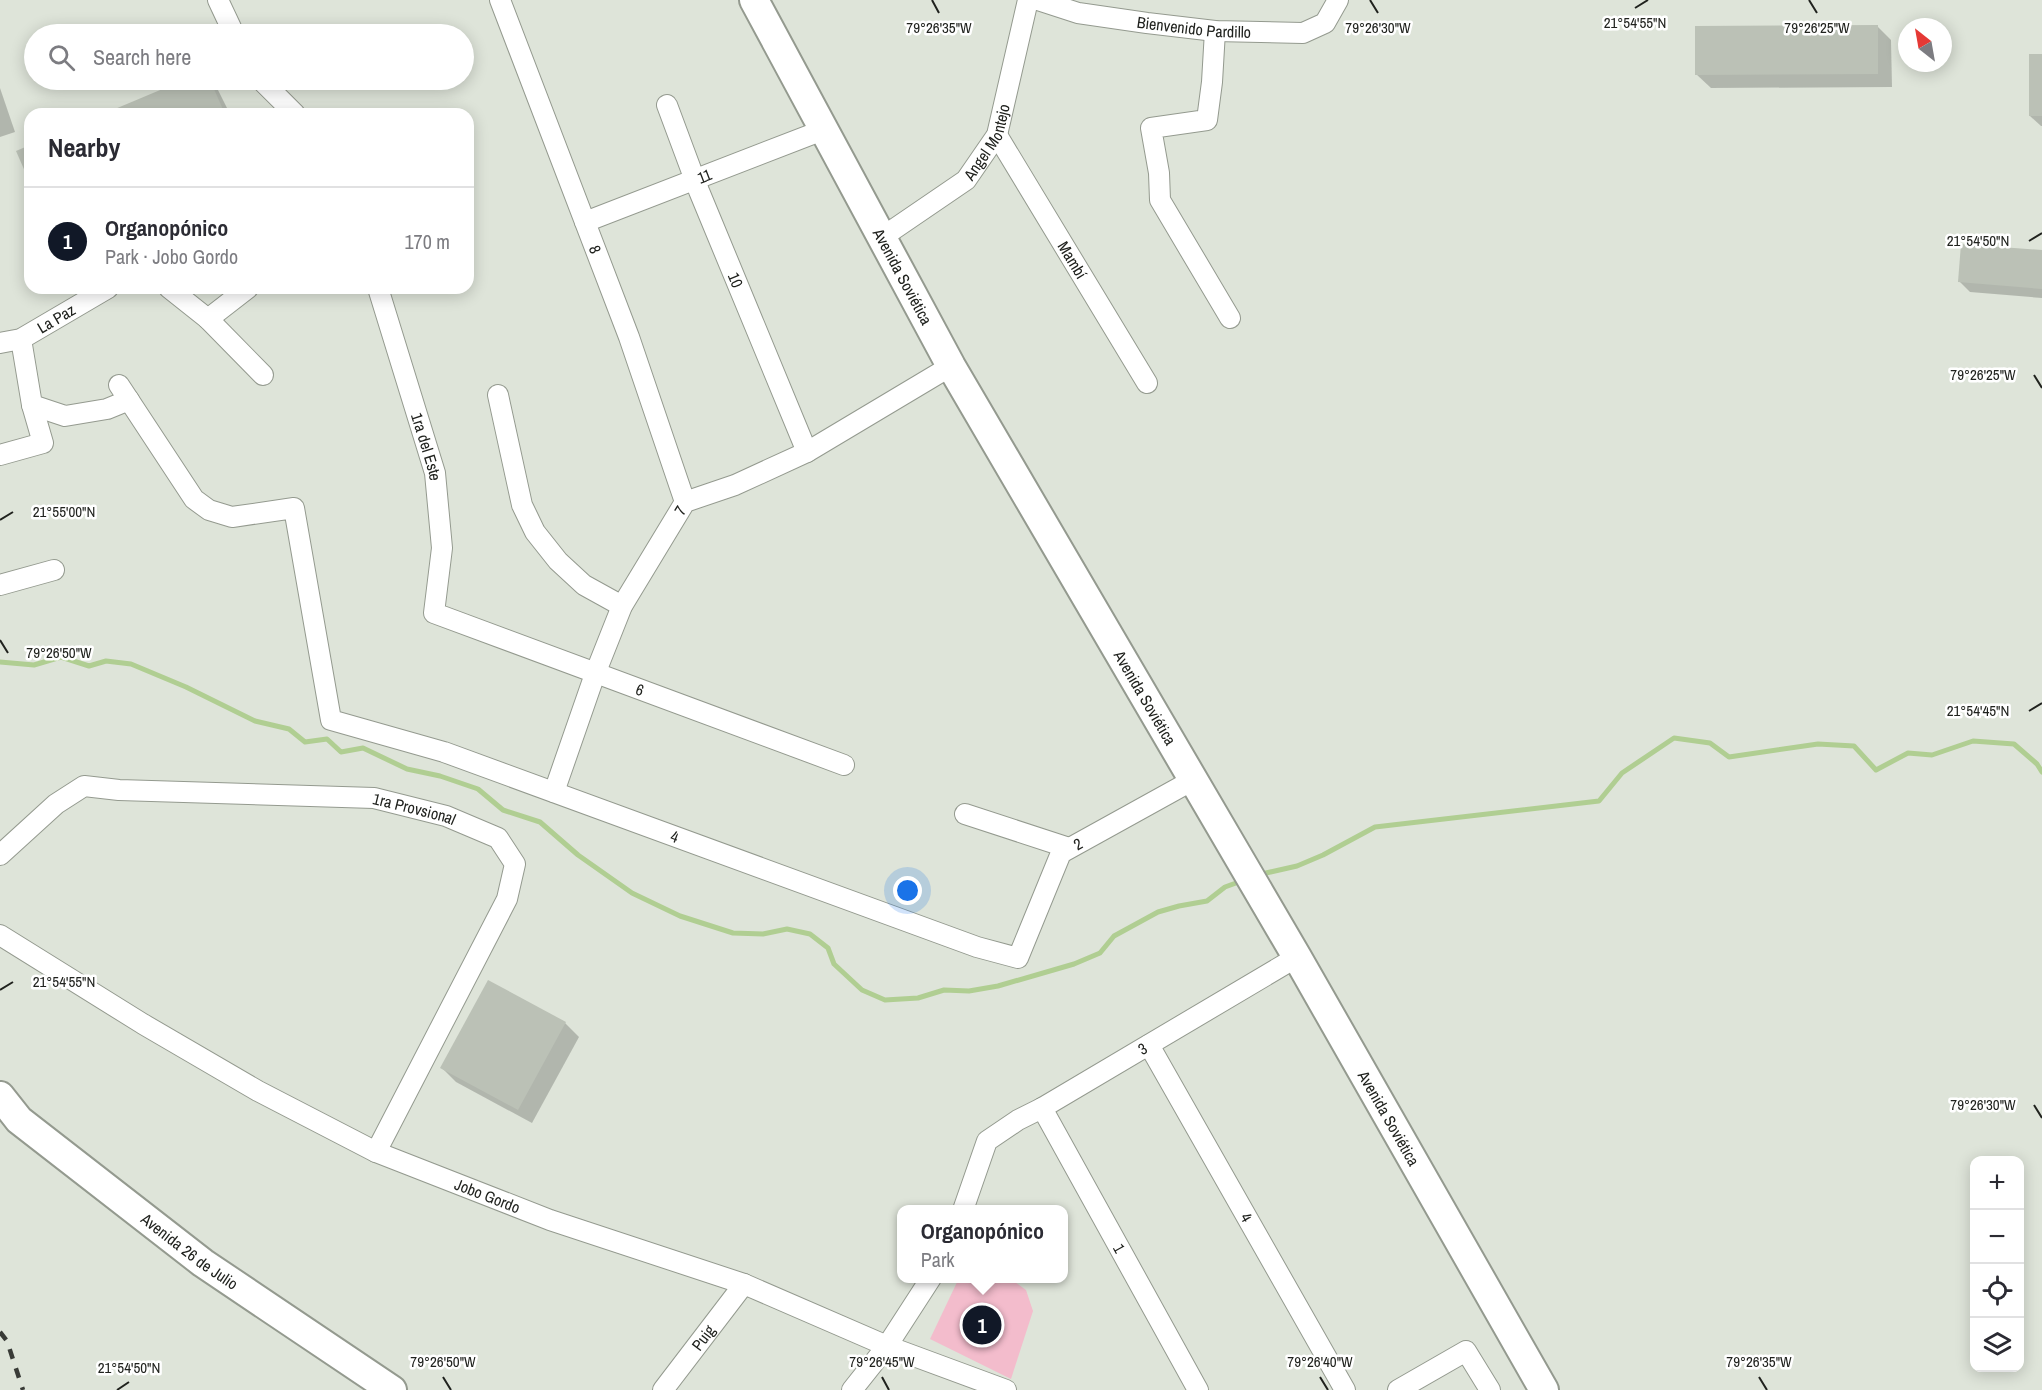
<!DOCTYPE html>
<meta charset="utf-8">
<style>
:root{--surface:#fff;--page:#f2f2f3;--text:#2b2b33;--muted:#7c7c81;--line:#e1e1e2;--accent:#111827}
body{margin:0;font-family:"Archivo Narrow",sans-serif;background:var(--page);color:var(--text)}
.controls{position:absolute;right:18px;bottom:18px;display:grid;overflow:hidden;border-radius:12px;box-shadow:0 3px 15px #0003}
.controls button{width:54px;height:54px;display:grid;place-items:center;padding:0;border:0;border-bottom:2px solid var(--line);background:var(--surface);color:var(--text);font:30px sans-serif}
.compass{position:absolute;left:1898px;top:18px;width:54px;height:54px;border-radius:50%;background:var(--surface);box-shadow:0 3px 15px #0003;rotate:329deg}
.you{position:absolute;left:908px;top:891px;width:21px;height:21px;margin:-15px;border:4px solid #fff;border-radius:50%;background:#1a73e8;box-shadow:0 0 0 9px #1a73e833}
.badge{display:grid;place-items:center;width:39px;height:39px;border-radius:50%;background:var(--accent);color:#fff;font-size:20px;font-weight:700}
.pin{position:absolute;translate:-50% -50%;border:3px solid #fff;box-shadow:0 2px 6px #0006}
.popup{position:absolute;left:897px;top:1205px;width:171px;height:78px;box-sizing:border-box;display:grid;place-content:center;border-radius:12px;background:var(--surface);filter:drop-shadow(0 2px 4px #0005);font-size:20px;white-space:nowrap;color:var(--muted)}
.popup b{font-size:22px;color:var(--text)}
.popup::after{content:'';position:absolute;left:50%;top:100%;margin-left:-12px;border:12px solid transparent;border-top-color:var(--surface)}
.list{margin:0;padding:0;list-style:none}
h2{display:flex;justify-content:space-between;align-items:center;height:78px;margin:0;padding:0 24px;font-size:26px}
h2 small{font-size:20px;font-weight:400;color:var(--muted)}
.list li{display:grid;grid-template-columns:39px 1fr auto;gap:18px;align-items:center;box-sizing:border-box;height:108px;padding:0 24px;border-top:2px solid var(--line)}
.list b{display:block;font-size:22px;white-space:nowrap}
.list p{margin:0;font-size:20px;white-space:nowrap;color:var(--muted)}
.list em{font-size:20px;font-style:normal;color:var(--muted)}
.icon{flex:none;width:33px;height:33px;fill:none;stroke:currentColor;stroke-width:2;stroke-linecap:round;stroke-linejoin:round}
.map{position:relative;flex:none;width:2042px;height:1390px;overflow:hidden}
.search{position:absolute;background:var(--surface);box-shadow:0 3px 15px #0003;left:24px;top:24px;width:450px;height:66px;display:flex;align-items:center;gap:15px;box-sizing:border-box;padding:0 21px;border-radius:33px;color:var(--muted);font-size:22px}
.panel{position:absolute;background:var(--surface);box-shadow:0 3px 15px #0003;left:24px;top:108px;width:450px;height:186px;border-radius:18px}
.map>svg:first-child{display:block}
.green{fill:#f3bccc}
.shadow{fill:#0003}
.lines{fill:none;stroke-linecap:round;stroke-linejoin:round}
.stream{stroke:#b0ce92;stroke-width:5}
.building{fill:#bbc1b6}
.street-casing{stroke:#949a8f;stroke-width:22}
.secondary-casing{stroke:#949a8f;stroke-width:32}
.street{stroke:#fff;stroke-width:20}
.secondary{stroke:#fff;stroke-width:28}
.rail{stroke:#393b37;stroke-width:4.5;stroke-dasharray:10 10;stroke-linecap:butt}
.ticks{fill:none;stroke:#20221e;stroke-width:2}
.labels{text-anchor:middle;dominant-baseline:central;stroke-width:5;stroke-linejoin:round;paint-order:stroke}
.street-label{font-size:16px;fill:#20221e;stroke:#fff}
.ticks-label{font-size:15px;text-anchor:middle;fill:#20221e;stroke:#fff;stroke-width:5;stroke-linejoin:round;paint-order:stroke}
</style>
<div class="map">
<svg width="2042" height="1390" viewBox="0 0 2042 1390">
<rect width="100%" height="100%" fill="#dee4d9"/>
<polygon class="green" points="959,1278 1011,1279 1026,1290 1033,1311 1011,1379 930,1339"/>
<g class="shadow">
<polygon points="1877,26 1891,40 1892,87 1711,88 1696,74"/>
<polygon points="2042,55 2042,126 2041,126 2030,116"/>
<polygon points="188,80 213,80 230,114 106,114"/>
<polygon points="0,88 15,132 0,137"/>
<polygon points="2042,252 2042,298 1970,292 1960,282"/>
<polygon points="565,1023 579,1037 532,1123 456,1082 442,1068"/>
</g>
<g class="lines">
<g class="stream">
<polyline points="0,662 34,665 61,657 89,666 106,661 131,664 186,687 255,721 289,729 305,742 327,739 341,752 363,748 407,769 440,776 478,789 503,810 540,822 578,855 632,893 680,916 733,933 763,934 787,929 810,934 828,948 834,964 862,990 885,1000 918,998 944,990 969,991 998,986 1074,964 1100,953 1114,936 1158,912 1179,906 1207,901 1225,887 1236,883"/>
<polyline points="1266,873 1297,866 1323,855 1375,827 1599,801 1622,773 1674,738 1710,743 1729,757 1818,744 1854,746 1876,770 1908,753 1932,755 1973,741 2014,744 2037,764 2042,772"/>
</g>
</g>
<g class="building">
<polygon points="1878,25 1878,74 1695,75 1695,26"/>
<rect x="2029" y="54" width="13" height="62"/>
<polygon points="184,80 210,80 225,114 103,114"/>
<polygon points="30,145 30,183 16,151"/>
<polygon points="1961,244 2042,250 2042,289 1958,282"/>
<polygon points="488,980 566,1022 518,1110 440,1068"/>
</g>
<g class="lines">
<defs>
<g id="street">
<polyline points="218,0 234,34"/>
<path id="s1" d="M500 0 629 337 685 502"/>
<path id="s2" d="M1038 0 1078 13 1147 23 1215 31 1303 33 1325 23 1338 0"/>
<polyline points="1215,31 1212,82 1207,120 1151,128 1159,173 1160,200 1230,318"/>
<polyline points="261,80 295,114"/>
<path id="s3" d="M667 105 699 191 807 452"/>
<path id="s4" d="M997 135 1147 383"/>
<path id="s5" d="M585 222 823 130"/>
<path id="s6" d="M881 238 966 180 997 135 1028 0"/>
<polyline points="169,288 208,319 263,375"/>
<path id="s7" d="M378 288 435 473 442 548 434 613 844 765"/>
<polyline points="208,319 248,288"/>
<polyline points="21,339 32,405 65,416 107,409 129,400"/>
<path id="s8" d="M0 343 21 339 108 288"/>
<path id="s9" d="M119 385 194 499 209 510 232 517 294 508 331 720 444 752 977 947 1018 958 1061 853 1193 780"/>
<polyline points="498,395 522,505 535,532 558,561 584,585 622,606"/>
<polyline points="0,455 43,443 32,405"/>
<polyline points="0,585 54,570"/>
<path id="s10" d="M554 792 595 674 622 606 685 502 735 485 807 452 951 366"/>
<polyline points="965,814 1069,848"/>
<path id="s11" d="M0 855 56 804 84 786 119 790 374 798 446 816 498 838 515 864 507 899 376 1152"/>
<path id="s12" d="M0 935 143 1024 258 1091 376 1152 550 1220 744 1284 887 1346 1006 1390"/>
<path id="s13" d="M1149 1045 1345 1390"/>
<path id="s14" d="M1042 1108 1198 1390"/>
<path id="s15" d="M963 1210 987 1141 1018 1120 1042 1108 1297 957"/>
<path id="s16" d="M663 1390 744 1284"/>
<polyline points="852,1390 887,1346 931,1278"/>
<polyline points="1398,1390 1466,1351 1490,1390"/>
</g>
<g id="secondary">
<path id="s17" d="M754 0 951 366 1297 957 1544 1390"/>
<path id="s18" d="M0 1096 19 1120 203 1263 392 1390"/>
</g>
</defs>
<use href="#street" class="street-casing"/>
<use href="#secondary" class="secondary-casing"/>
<use href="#street" class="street"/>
<use href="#secondary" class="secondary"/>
<polyline class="rail" points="0,1332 7,1341 23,1390"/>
</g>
<path class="ticks" d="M932 0 939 13M1370 0 1378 13M1809 0 1817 13M1635 8 1648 0M2029 241 2042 233M2034 375 2042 388M0 520 13 512M0 640 8 653M2029 711 2042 703M0 990 13 982M2034 1105 2042 1118M443 1377 451 1390M882 1377 889 1390M1320 1377 1328 1390M1759 1377 1767 1390M117 1390 129 1382"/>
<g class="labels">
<g class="street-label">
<text stroke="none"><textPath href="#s2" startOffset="159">Bienvenido Pardillo</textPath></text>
<text stroke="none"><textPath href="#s6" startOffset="147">Angel Montejo</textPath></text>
<text stroke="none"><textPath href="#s5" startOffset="128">11</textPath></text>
<text stroke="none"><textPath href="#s1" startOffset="267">8</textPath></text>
<text stroke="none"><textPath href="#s4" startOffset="146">Mambí</textPath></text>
<text stroke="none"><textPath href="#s17" startOffset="314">Avenida Soviética</textPath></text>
<text stroke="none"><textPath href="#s3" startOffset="188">10</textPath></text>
<text stroke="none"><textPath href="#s8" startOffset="62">La Paz</textPath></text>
<text stroke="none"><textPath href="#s7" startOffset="166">1ra del Este</textPath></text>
<text stroke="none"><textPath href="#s10" startOffset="310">7</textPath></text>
<text stroke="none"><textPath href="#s7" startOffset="554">6</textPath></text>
<text stroke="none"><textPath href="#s17" startOffset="800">Avenida Soviética</textPath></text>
<text stroke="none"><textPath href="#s11" startOffset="441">1ra Provsional</textPath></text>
<text stroke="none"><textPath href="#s9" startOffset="820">4</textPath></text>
<text stroke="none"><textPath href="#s9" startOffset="1317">2</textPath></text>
<text stroke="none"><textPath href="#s15" startOffset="254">3</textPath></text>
<text stroke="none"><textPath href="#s17" startOffset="1286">Avenida Soviética</textPath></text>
<text stroke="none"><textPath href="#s12" startOffset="554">Jobo Gordo</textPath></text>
<text stroke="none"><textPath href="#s13" startOffset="198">4</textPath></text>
<text stroke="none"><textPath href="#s14" startOffset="160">1</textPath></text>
<text stroke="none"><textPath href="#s18" startOffset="246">Avenida 26 de Julio</textPath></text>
<text stroke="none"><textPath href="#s16" startOffset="66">Puig</textPath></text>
</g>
</g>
<g class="ticks-label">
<text x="1635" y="28">21°54'55"N</text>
<text x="939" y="33">79°26'35"W</text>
<text x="1378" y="33">79°26'30"W</text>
<text x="1817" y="33">79°26'25"W</text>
<text x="1978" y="246">21°54'50"N</text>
<text x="1983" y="380">79°26'25"W</text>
<text x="64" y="517">21°55'00"N</text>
<text x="59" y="658">79°26'50"W</text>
<text x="1978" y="716">21°54'45"N</text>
<text x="64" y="987">21°54'55"N</text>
<text x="1983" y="1110">79°26'30"W</text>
<text x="443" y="1367">79°26'50"W</text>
<text x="882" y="1367">79°26'45"W</text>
<text x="1320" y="1367">79°26'40"W</text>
<text x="1759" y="1367">79°26'35"W</text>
<text x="129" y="1373">21°54'50"N</text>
</g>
</svg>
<div class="controls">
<button>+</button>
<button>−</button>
<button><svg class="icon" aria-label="locate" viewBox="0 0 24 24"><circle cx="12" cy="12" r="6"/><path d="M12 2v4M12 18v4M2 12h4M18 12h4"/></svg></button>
<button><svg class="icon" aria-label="layers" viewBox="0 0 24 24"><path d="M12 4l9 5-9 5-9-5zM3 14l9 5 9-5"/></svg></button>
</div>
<svg class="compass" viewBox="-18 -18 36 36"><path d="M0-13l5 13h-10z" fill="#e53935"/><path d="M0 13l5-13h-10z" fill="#7c7c81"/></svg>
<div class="you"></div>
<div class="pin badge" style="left:982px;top:1325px">1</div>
<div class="popup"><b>Organopónico</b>Park</div>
<div class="search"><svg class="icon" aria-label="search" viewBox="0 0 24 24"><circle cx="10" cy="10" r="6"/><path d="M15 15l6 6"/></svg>Search here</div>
<section class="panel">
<h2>Nearby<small></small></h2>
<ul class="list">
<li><span class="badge">1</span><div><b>Organopónico</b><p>Park · Jobo Gordo</p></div><em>170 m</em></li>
</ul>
</section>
</div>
